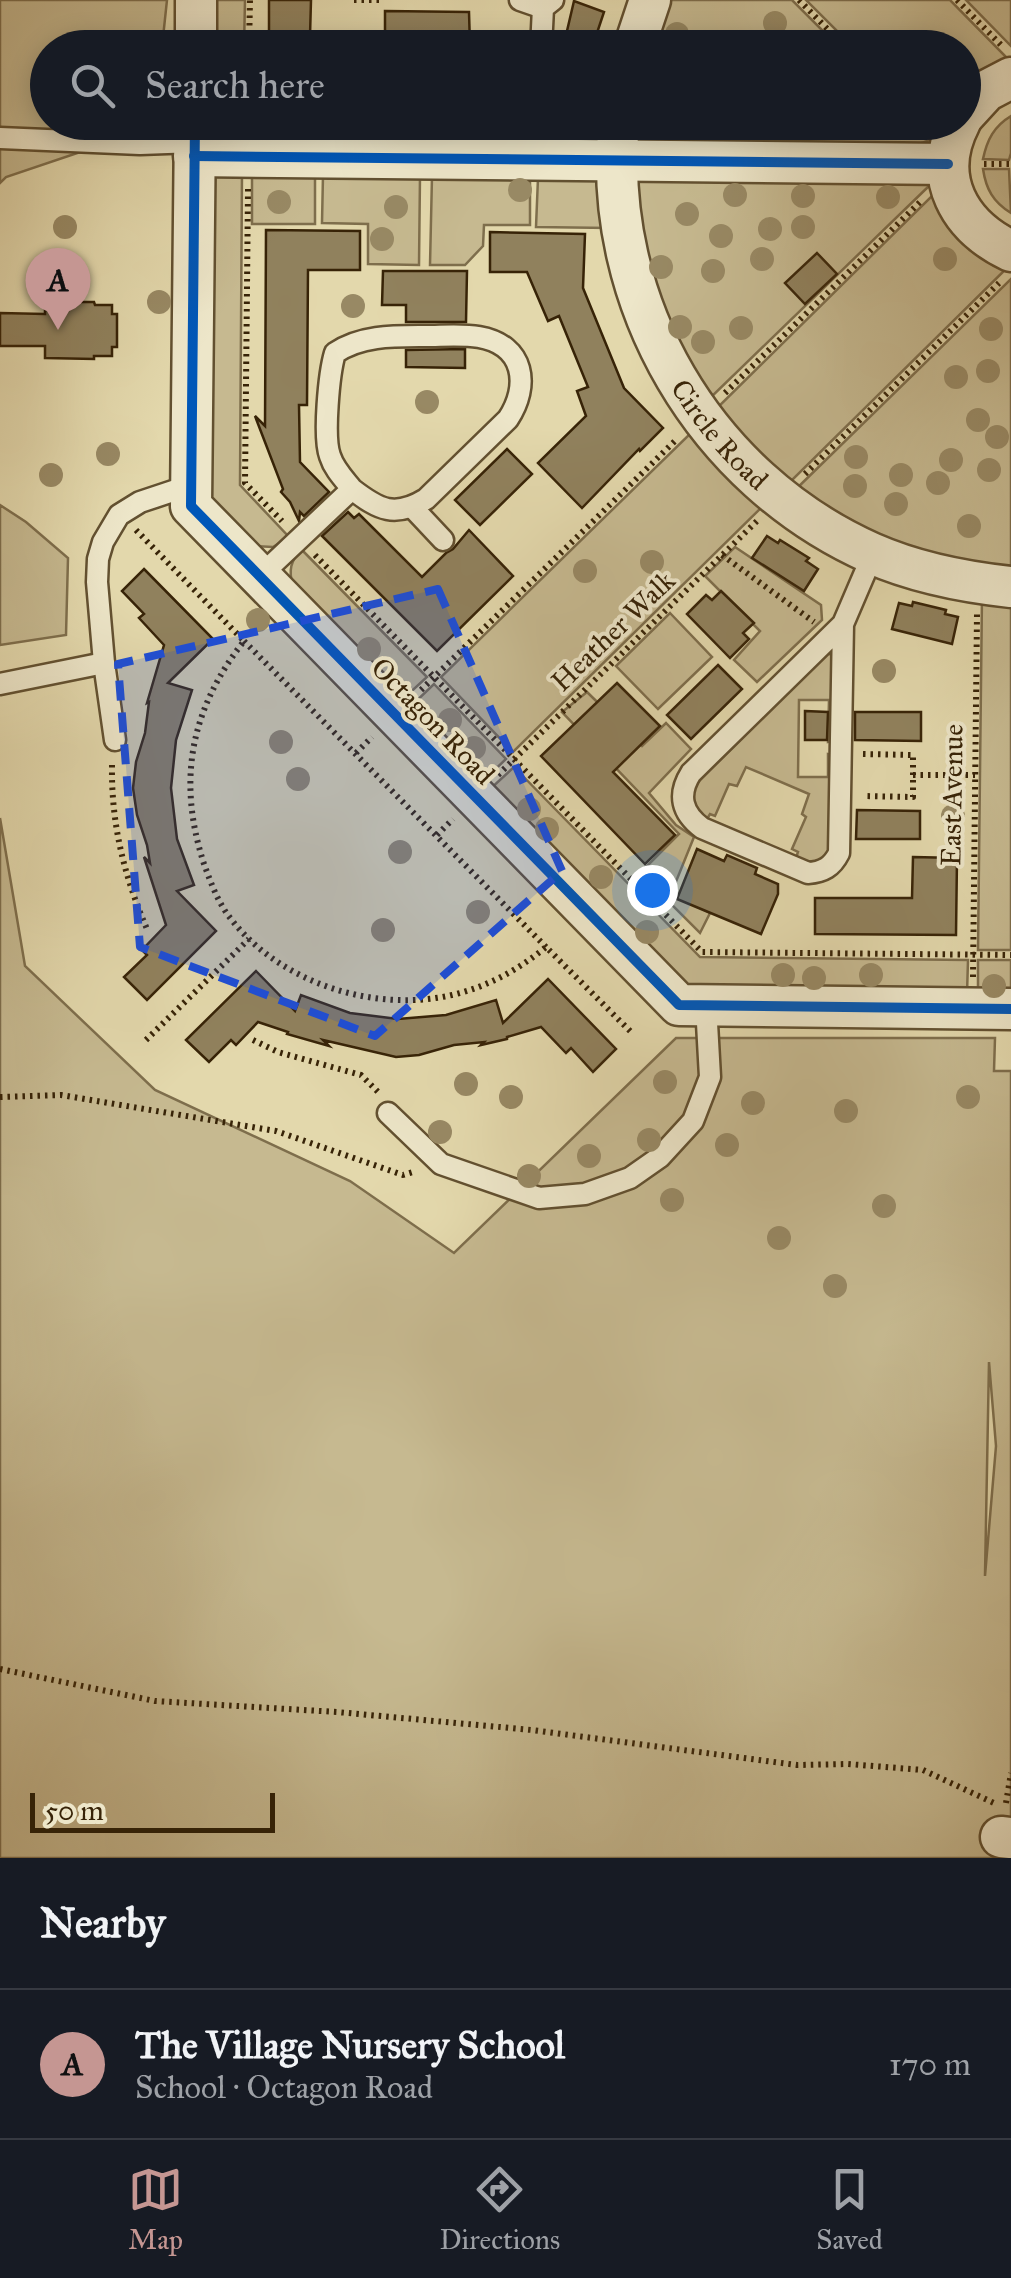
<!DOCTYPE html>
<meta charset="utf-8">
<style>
:root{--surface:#171b24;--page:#242831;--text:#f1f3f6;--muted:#9ea1a6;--line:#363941;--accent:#c59692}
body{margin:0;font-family:"IM FELL Great Primer",serif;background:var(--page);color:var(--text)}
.scale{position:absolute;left:30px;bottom:25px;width:245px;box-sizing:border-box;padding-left:10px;border:5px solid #372307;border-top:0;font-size:28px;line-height:35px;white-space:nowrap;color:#372307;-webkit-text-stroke:8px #ede6c9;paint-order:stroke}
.you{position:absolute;left:652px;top:890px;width:35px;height:35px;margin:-25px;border:8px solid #fff;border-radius:50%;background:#1a73e8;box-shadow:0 0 0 15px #1a73e833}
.badge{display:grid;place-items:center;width:65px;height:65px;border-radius:50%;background:var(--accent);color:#111;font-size:32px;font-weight:700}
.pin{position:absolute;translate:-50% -82px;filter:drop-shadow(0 2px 5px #0008)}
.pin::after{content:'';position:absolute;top:52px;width:35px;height:30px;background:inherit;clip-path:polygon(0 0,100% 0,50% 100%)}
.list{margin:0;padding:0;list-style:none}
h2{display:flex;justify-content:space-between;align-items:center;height:130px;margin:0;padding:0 40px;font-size:42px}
h2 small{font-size:32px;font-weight:400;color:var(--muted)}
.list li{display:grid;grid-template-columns:65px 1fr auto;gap:30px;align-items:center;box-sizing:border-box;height:150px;padding:0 40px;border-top:2px solid var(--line)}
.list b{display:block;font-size:38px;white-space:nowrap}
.list p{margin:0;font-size:32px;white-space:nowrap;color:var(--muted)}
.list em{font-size:32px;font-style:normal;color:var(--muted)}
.icon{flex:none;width:55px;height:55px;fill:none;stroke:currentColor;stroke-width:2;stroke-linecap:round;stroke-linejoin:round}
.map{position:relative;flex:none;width:1011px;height:1858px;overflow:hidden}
.search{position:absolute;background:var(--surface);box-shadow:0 5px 25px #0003;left:30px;right:30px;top:30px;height:110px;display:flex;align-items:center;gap:25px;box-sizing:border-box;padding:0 35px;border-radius:55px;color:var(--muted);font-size:38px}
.sheet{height:280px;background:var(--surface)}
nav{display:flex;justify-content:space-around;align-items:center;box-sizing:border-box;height:140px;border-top:2px solid var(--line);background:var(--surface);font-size:28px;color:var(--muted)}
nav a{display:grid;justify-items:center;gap:5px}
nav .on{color:var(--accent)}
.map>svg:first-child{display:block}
.green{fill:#c6b990;stroke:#7e6e4c;stroke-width:2.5;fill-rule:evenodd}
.building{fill:#90815d;stroke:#372307;stroke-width:2.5}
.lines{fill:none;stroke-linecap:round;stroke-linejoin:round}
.lane-casing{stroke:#625030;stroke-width:25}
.street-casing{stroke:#625030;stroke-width:45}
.path{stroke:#372307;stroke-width:6;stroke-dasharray:2.5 5;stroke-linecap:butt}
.lane{stroke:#ede6c9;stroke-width:20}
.street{stroke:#ede6c9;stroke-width:40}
.cycleway-casing{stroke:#ede6c9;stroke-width:16}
.cycleway{stroke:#0057b8;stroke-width:10}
.tree{fill:#988964}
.marked{fill:#1d4ed8;fill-opacity:0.2;stroke:#1d4ed8;stroke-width:8;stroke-dasharray:20 12;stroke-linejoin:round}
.labels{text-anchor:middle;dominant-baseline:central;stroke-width:8;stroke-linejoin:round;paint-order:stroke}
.street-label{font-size:28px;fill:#372307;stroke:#ede6c9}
</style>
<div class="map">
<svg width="1011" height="1858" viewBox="0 0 1011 1858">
<rect width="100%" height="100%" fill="#e3d8ac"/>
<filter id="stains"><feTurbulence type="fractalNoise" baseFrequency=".002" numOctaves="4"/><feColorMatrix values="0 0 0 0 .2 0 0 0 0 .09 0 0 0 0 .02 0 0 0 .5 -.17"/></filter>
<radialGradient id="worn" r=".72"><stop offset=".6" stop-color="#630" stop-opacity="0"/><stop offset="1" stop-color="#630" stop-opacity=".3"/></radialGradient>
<g class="green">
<polygon points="0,0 167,0 162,47 48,48 48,122 156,123 153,148 95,147 6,177 0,183"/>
<polygon points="211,0 245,0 244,47 210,48"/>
<polygon points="668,0 792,0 839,47 651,48"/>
<polygon points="806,0 950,0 1011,62 964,87 964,48 853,47"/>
<polygon points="966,0 1011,0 1011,46"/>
<path d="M1011 116V153L1009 160 983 159C987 140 994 126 1011 116Z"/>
<polygon points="209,123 243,123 243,138 219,138 209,129"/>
<polygon points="254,123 317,123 316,138 254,137"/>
<polygon points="325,123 422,123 422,139 325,138"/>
<path d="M433 123H528C523 134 516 139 504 141L433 140Z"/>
<polygon points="631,123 913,123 930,140 919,144 643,143 637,139"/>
<path d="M983 169H1009L1011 213C993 202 986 189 983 169Z"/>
<polygon points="219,173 242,174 240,485 289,537 273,547 253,546 206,500 208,183"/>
<polygon points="252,174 315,175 315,224 252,224"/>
<polygon points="323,175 420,176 419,265 368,264 368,224 322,223"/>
<polygon points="432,176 530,178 530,225 484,225 483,246 465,265 430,265"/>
<polygon points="538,178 600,179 609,228 536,227"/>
<polygon points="634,179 926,182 930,185 705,403 663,330 631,181"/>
<polygon points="936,192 1009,266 785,487 712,413"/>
<polygon points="1011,279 1011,574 919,557 792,493"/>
<polygon points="695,429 767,502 513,752 441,677"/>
<polygon points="0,505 26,522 68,558 66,635 0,645"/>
<polygon points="735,547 821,605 822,620 757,682 734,660 760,631 705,576"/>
<path d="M301 549 427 677 402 700 293 586C288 570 291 561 301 549Z"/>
<polygon points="982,595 1011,598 1011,950 978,950"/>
<polygon points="670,613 712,657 658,709 616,666"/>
<path d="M827 653 832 655V741L828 742 829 700H799L798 777H828V754L832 755 830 850C822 864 810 864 796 858L798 852 792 849 806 817 802 814 809 794 746 767 737 786 729 784 715 816 710 814 707 819C693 810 693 803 694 786Z"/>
<polygon points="434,684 506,759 482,782 410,707"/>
<polygon points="587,692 642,746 666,723 691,749 649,793 676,825 694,837 671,894 710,913 700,933 640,873 679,834 562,712"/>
<polygon points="514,767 700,957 968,960 967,994 686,990 489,790"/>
<path d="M0 818 25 966 155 1090 350 1181 454 1253 676 1038H995L994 1071H1011V1858H0ZM989 1362 996 1446 985 1576V1575Z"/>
<rect x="978" y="960" width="33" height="34"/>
</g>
<g class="building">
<polygon points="269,0 311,0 310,36 269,37"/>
<polygon points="574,1 604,12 592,48 563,48"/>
<polygon points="385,11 469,12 470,46 385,45"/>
<polygon points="266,230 360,231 360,270 308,270 307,405 299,405 300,462 329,492 304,516 300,512 299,521 290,502 281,492 283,489 255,416 265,426"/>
<polygon points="490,232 585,234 583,288 624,388 663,428 640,451 639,449 582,508 538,463 586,416 577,391 588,387 559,316 548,321 527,272 490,272"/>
<polygon points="817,253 837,274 805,304 785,283"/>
<polygon points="383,271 467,271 466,322 406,322 406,305 382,305"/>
<polygon points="62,302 94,302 95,305 112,305 112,314 117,314 117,347 112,347 112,356 94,356 94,359 45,358 45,346 0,346 0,313 45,314 45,304 62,305"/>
<polygon points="465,349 465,368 406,367 406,350"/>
<polygon points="507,449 532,474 480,525 455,500"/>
<polygon points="348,512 354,518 359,514 422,577 446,553 453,549 469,530 513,576 437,651 322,536"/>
<polygon points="767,536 778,543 780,540 809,558 806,561 818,569 804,591 752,558"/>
<polygon points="144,569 213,639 168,683 192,690 176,740 171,788 177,839 194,885 177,891 216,931 147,1000 124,977 147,955 142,950 166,925 144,857 150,863 147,845 137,815 133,788 136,762 145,733 149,702 147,703 164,645 139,618 144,614 122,591"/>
<polygon points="721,591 754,623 743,633 749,639 730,658 687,614 706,595 712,600"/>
<polygon points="913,602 946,610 945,614 958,617 952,644 892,629 899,603 912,606"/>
<polygon points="718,665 742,689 691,739 667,715"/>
<polygon points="617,683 660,726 613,772 675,835 645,864 541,756"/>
<polygon points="805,711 828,712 827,740 805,740"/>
<polygon points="855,712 921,712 921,741 855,740"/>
<polygon points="857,810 920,811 920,839 856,839"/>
<polygon points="697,849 724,861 727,855 757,868 755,874 778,884 778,894 761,934 677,899"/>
<polygon points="913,857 957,858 956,935 815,934 815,898 912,898"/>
<polygon points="256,971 295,1011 301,995 350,1013 398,1019 446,1015 496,1000 503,1023 548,979 616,1049 593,1072 571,1048 566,1053 541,1027 507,1037 507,1039 481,1045 484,1042 454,1045 419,1055 396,1057 323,1040 329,1046 287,1034 288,1032 258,1022 236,1045 231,1040 209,1062 186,1040"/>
</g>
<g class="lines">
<defs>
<g id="lane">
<polyline points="520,0 543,8"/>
<polyline points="541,48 543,8 553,0"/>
<polyline points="0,138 140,144 195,142"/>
<polyline points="538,160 539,122"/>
<polyline points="412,507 443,540"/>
<path d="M260 576 352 489C379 510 395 518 426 499L508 419C530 386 525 345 479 337 462 334 442 336 425 336 395 336 361 335 335 353 329 373 323 437 330 456 334 469 344 479 352 489"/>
<path d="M843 624 691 773C677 795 682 813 702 828L808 873C823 872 832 867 839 853L843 624 873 554"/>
<polyline points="0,684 104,663"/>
<polyline points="115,740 104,663 97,582 98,559 103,542 119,515 140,502 191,485"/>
<polyline points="388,1113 441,1164 539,1198 585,1194 630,1178 660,1157 693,1121 710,1077 706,1005"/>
</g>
<g id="street">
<polyline points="196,48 196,0"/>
<polyline points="634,48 650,0"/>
<polyline points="964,115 986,91 1011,78"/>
<polyline points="195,122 191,506 679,1005 1011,1009"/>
<path id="s1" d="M619 122C601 303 705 479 871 553 914 572 964 582 1011 587"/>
<path d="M960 122C931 178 959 226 1011 251"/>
<polyline points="194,156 948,164"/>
<polyline points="1001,1837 1011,1838"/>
</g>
</defs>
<use href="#lane" class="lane-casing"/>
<use href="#street" class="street-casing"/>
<g class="path">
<polyline points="354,0 379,0"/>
<polyline points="799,0 846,48"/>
<polyline points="957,0 1002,46"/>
<polyline points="249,48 250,0"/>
<polyline points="984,164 1011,164"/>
<polyline points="248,189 245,483 282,521"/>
<polyline points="725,393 920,202"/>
<polyline points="805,474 999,283"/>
<path d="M136 530 244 641C190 710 177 781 204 864 211 883 218 903 231 919 280 983 374 1013 452 995 487 987 518 970 546 947L632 1033"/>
<polyline points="315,555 702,952 1011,955"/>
<polyline points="722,555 814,622"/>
<polyline points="244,641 546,947"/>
<polyline points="421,690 676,440"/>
<polyline points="356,753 372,737"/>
<polyline points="863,754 913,755 913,797 863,796"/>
<path d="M112 765C111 823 124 876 147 929"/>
<polyline points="498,775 757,521"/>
<polyline points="913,775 975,775"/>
<polyline points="437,835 453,819"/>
<polyline points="973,977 977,614"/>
<polyline points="146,1040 249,939"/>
<polyline points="253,1040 278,1052 361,1075 379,1093"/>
<polyline points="0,1097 61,1095 276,1131 403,1175 413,1172"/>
<polyline points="0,1669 155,1701 337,1712 532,1730 797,1765 848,1764 923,1770 994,1803"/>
<polyline points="1006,1803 1011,1773"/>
</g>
<use href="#lane" class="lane"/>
<use href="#street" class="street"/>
<defs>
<g id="cycleway">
<polyline points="195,122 191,506 679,1005 1011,1009"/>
<polyline points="194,156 948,164"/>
</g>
</defs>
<use href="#cycleway" class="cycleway-casing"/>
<use href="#cycleway" class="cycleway"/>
</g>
<g class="tree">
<circle cx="775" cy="23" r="12"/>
<circle cx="677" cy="34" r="12"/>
<circle cx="520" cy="190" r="12"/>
<circle cx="735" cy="195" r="12"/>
<circle cx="803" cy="196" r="12"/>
<circle cx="888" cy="197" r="12"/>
<circle cx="279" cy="202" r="12"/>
<circle cx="396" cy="207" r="12"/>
<circle cx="687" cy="214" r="12"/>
<circle cx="65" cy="227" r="12"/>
<circle cx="803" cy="227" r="12"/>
<circle cx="770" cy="229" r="12"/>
<circle cx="721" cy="236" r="12"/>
<circle cx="382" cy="239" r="12"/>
<circle cx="762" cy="259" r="12"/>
<circle cx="945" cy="259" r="12"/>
<circle cx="661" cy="267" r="12"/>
<circle cx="713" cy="271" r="12"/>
<circle cx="159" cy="302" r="12"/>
<circle cx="353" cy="306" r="12"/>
<circle cx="680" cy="327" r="12"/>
<circle cx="741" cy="328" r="12"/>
<circle cx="991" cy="329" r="12"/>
<circle cx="703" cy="342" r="12"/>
<circle cx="988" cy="371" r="12"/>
<circle cx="956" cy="377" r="12"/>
<circle cx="427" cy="402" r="12"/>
<circle cx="978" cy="420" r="12"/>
<circle cx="997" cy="437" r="12"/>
<circle cx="108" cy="454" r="12"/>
<circle cx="856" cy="457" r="12"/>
<circle cx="951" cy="460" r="12"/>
<circle cx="989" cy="470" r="12"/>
<circle cx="51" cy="475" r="12"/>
<circle cx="901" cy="475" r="12"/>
<circle cx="938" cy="483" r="12"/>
<circle cx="855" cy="486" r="12"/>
<circle cx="896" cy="504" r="12"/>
<circle cx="969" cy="526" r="12"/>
<circle cx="652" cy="562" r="12"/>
<circle cx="585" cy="571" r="12"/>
<circle cx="258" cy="620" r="12"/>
<circle cx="369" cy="649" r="12"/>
<circle cx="884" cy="671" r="12"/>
<circle cx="450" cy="720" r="12"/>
<circle cx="281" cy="742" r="12"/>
<circle cx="474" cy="748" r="12"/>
<circle cx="298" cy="779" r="12"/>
<circle cx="529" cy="809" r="12"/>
<circle cx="953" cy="816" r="12"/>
<circle cx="547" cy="829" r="12"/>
<circle cx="400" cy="852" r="12"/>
<circle cx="601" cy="877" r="12"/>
<circle cx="478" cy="912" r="12"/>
<circle cx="383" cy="930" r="12"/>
<circle cx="647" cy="932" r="12"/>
<circle cx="783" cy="975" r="12"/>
<circle cx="871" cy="975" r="12"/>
<circle cx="814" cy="978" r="12"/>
<circle cx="994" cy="986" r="12"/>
<circle cx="665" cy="1082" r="12"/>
<circle cx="466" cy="1084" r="12"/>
<circle cx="511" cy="1097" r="12"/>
<circle cx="968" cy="1097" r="12"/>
<circle cx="753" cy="1103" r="12"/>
<circle cx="846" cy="1111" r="12"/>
<circle cx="440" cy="1132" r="12"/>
<circle cx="649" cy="1140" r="12"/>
<circle cx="727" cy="1145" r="12"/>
<circle cx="589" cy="1156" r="12"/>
<circle cx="529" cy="1176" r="12"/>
<circle cx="672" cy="1200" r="12"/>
<circle cx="884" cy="1206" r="12"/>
<circle cx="779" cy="1238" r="12"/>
<circle cx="835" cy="1286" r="12"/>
</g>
<path class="marked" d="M438 589 562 871 375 1036 140 947 118 664Z"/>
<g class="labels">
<g class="street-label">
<text stroke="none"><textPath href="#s1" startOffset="338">Circle Road</textPath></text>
<text transform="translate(613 631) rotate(-44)">Heather Walk</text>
<text transform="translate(433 721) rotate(46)">Octagon Road</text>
<text transform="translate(952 795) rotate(-89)">East Avenue</text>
</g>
</g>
<rect width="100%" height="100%" filter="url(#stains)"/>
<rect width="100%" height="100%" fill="url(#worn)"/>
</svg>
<div class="scale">50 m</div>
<div class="you"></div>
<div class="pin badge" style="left:58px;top:330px">A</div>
<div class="search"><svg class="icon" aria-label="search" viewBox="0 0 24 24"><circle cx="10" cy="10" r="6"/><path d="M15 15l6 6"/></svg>Search here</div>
</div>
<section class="sheet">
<h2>Nearby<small></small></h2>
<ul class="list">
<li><span class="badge">A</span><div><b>The Village Nursery School</b><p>School · Octagon Road</p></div><em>170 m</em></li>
</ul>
</section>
<nav>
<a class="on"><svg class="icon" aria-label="map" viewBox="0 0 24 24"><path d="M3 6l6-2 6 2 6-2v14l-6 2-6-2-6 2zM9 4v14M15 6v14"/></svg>Map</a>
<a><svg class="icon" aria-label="directions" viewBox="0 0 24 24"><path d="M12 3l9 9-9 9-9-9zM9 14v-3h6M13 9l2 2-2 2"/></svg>Directions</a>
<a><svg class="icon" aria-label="saved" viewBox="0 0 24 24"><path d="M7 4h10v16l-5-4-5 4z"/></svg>Saved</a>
</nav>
